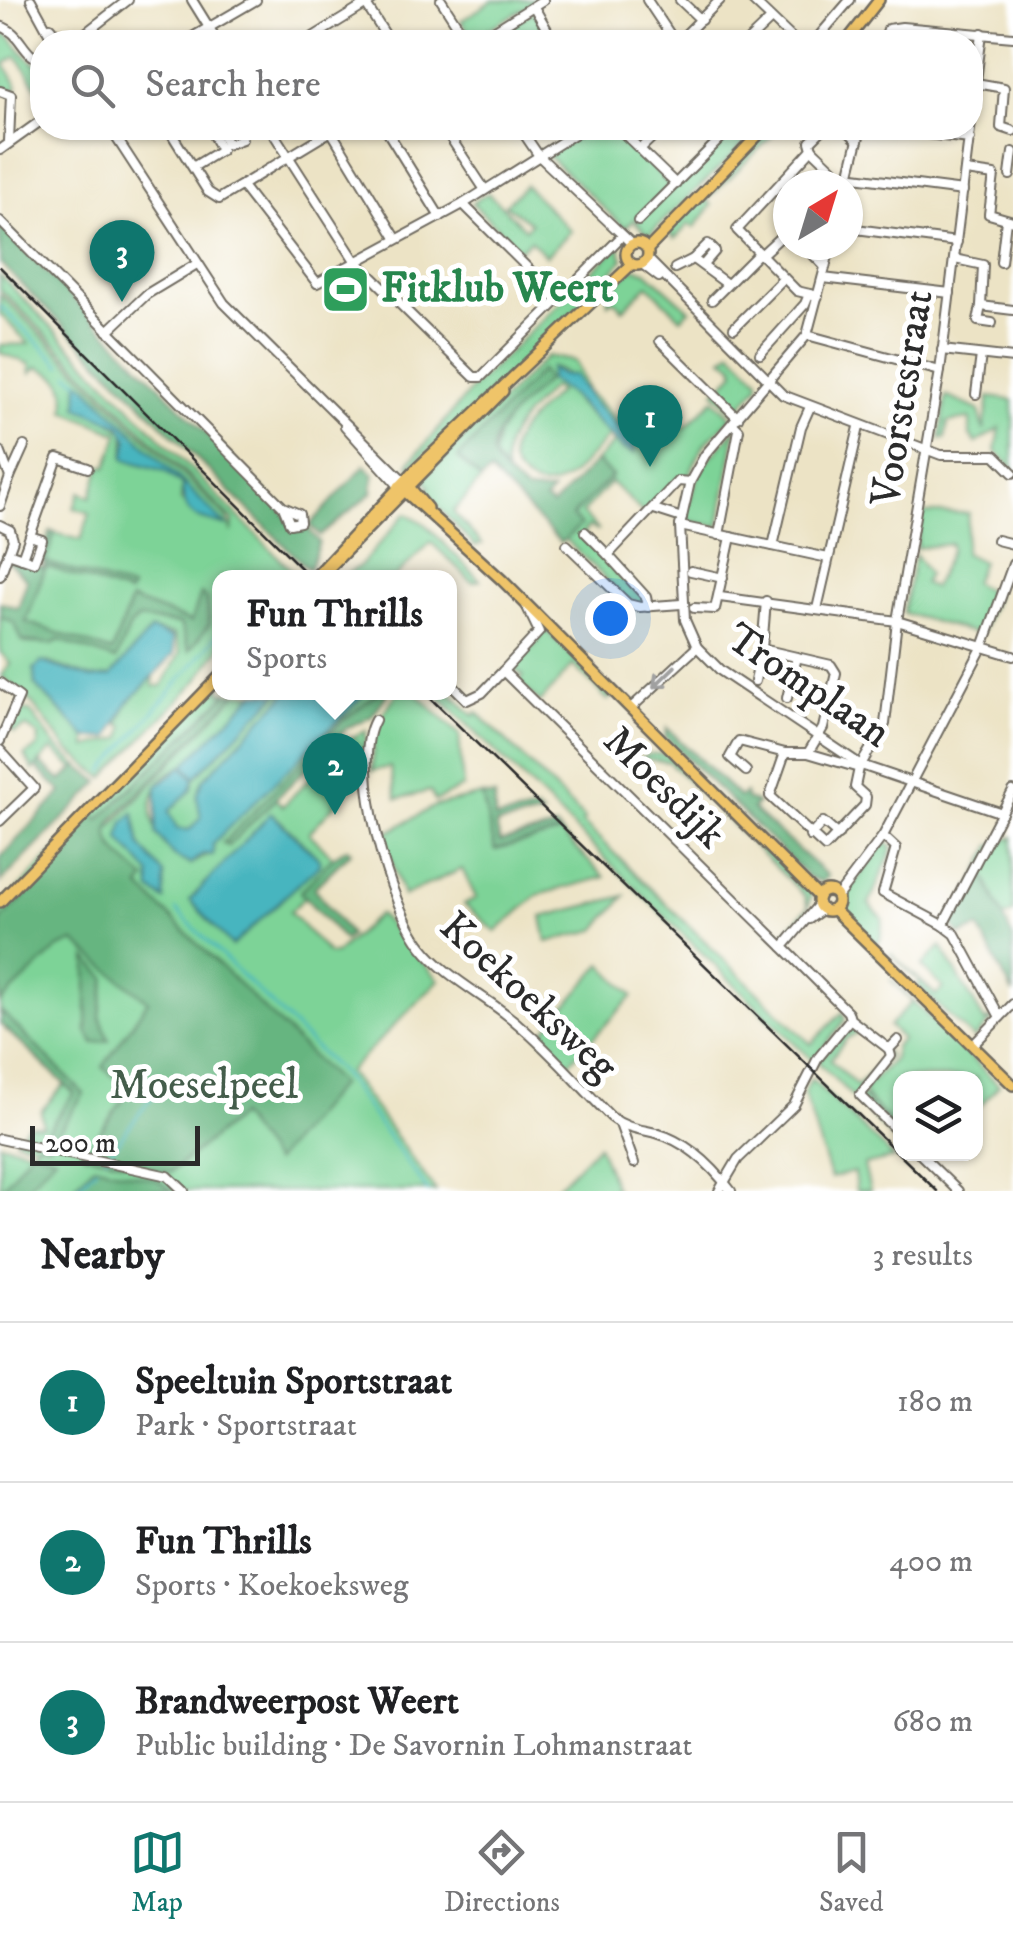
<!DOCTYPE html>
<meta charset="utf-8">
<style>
:root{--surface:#fff;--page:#f6f6f6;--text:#202124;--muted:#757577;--line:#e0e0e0;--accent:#0f766e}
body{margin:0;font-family:"IM FELL DW Pica",serif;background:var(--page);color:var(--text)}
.controls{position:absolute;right:30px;bottom:30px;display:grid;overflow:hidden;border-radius:20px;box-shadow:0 2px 8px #0004}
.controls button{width:90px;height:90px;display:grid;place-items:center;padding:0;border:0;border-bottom:2px solid var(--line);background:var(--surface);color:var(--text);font:50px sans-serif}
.compass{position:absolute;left:773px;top:170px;width:90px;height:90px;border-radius:50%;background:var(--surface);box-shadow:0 2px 8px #0004;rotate:38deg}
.scale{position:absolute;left:30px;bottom:25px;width:170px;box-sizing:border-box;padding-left:10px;border:5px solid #2b2b2b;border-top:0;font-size:28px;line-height:35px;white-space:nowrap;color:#2b2b2b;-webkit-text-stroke:8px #fff;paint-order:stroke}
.you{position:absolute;left:610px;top:618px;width:35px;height:35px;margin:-25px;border:8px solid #fff;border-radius:50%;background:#1a73e8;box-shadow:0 0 0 15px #1a73e833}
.badge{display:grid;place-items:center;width:65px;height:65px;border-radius:50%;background:var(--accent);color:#fff;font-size:32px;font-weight:700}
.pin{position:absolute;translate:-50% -82px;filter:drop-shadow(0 2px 5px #0008)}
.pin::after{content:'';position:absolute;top:52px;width:35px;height:30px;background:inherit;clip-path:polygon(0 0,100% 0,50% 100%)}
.popup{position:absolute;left:212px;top:570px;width:245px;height:130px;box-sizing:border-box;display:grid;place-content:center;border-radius:20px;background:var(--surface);filter:drop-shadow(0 2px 8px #0005);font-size:32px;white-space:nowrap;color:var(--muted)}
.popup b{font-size:38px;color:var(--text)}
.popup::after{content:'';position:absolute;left:50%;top:100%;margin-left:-20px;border:20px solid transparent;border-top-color:var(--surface)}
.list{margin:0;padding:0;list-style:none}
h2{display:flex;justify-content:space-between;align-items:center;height:130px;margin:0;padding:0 40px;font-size:42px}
h2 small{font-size:32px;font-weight:400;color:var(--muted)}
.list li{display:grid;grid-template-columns:65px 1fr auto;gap:30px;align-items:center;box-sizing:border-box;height:160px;padding:0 40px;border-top:2px solid var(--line)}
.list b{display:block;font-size:38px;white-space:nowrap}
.list p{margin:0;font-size:32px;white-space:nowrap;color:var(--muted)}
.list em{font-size:32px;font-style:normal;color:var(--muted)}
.icon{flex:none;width:55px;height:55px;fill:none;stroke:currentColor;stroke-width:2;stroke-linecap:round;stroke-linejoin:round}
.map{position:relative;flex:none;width:1013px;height:1191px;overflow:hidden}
.search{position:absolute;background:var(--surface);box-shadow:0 2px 8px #0004;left:30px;right:30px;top:30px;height:110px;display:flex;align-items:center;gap:25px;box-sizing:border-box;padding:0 35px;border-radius:40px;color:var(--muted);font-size:38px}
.sheet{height:610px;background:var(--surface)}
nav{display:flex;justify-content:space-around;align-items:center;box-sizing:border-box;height:140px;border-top:2px solid var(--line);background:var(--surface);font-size:28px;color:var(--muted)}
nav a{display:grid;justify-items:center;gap:5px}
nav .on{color:var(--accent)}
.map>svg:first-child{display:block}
.green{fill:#7dd397;stroke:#547f61;stroke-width:2.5;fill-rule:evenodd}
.forest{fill:#66b580;stroke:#487056;stroke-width:2.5}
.water{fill:#46b5bf;stroke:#387075;stroke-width:2.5}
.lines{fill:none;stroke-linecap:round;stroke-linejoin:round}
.stream{stroke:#46b5bf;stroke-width:2.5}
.minor-casing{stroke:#6f6b61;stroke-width:12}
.major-casing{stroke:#6f6b61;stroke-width:14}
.minor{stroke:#fff;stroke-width:8}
.major{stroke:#efc469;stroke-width:9}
.rail{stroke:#2b2b2b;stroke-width:2.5}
.oneway{stroke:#a0a0a0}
.labels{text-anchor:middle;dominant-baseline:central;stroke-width:10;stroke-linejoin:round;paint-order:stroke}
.leisure-label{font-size:42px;font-weight:bold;fill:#27864d;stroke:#fff;text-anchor:start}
.street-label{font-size:42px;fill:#2b2b2b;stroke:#fff}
.park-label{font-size:42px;fill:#445d4b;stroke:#fff}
</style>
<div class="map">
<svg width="1013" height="1191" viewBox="0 0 1013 1191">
<rect width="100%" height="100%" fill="#fff"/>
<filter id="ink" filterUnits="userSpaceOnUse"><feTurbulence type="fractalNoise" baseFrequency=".01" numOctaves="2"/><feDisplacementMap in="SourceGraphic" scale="20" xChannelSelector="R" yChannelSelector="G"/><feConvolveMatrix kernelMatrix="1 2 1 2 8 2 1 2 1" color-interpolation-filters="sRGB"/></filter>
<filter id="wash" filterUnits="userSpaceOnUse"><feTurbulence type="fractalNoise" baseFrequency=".0048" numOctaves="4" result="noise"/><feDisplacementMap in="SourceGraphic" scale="40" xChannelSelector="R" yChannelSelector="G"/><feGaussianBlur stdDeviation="2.25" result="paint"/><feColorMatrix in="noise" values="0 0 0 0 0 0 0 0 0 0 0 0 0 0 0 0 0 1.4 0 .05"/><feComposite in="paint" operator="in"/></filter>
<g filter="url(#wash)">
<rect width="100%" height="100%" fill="#ece3c5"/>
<g class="green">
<polygon points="493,0 538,0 472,39 461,21"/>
<polygon points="534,11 552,42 484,42"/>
<path d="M1 31C19 40 22 61 42 65V96L17 56 5 64 18 87 13 92 0 86Z"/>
<polygon points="590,128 614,128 671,186 625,228 547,155"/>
<polygon points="734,128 761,128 649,235 636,223"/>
<polygon points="770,128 780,128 707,200 712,205 694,228 689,224 675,239 667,231"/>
<polygon points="525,185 571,231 546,256 530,240 520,250 472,203 488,193 525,229 531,223 505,205"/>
<polygon points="619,245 623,260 543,345 411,467 408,464 476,384"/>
<polygon points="633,268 646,271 690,310 681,318 648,285 623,309 613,299 608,303 607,293"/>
<path d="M0 275 297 576 220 578V648L197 681 104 778 68 750 27 697 1 676 10 663 0 652V617L14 622 25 643 52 644 60 640 116 660 130 626 138 619 180 624 187 646 210 624 207 600 192 622 131 600 112 652 26 622 46 566 128 594 130 589 45 562 55 533 81 540 90 513 74 508 80 492 91 497 101 466 107 467 119 434 65 411C68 383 63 378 38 367L31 373 30 364 0 353V345L29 344 0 314V294L228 519 232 533 233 520 0 289ZM79 381 84 384 225 525 181 501 182 485 165 471 124 459 126 433 107 418 78 407ZM151 630 174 635 180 653 162 686H153L154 676 126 705 119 724 124 726 122 738 87 747V738L35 685 47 662 92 678 111 676Z"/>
<polygon points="732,351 759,379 759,385 735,412 715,392 735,372 734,365 723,358"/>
<path d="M547 356 575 361 588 392 646 448 672 419 681 428 687 426 714 399 732 417 704 445 689 475 678 478 645 515 611 482 582 513 599 531 589 527 583 533C604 555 618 583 643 597V604L624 597 565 539 580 525 572 516 612 476 596 461 614 443 610 436C593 450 577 477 556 484 546 488 534 486 526 480 485 451 538 412 559 391L552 387C529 412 497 436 506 473L493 457 498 434 540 371 458 458 481 480 453 512 482 544 475 546 425 493 430 487 423 478ZM553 368 577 379 592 402 635 443 620 446 564 390Z"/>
<polygon points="946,396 979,410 984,431 989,397 1013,400 1013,469 996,451 1000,428 976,443 970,436 970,419 948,422 945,439 940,439"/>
<polygon points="736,428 719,527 689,521 686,512 701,468"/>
<polygon points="406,513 425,524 480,580 472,582 431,542 395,577 341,578 361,565"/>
<polygon points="923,513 969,513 964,553 982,562 973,582 996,595 981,635 903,613 915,554 928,574 924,583 933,588 951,550 951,544 916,548"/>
<polygon points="544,628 613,695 608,700 573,665 540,703 520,683 523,676 511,667 538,642"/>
<polygon points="220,683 220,692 228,693 99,820 92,813"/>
<path d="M237 693H255C233 715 209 750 182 766 172 772 164 774 158 785 141 817 162 851 190 864L213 852V843L366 693H378L343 720 223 843 228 846 275 799 283 806 344 742 366 730 364 775 336 795 337 802 309 833 333 857 301 892 305 897 290 912 329 954H335L379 914 439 980 348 1072 436 1191H0V1143L31 1150 37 1144 15 1140 29 1124 43 1126 41 1111 65 1084 74 1093 0 1014V907L60 846 67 854 106 832ZM272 813 319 859V865L232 946 190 900Z"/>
<polygon points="278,693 287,693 203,780 201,818 189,830 177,829 169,811 191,790 195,777"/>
<polygon points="397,693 416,693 459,734 463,787 435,801 430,791 397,799 390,767 372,771 375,726"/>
<polygon points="435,693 450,693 474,716 477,712 585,819 582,822 811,1044 843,1012 845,1020 813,1061"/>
<polygon points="18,710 30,711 55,745 78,766 75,770 52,749 33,770 25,755 38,747 39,736 26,727 14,733 10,728"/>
<polygon points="649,754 670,754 812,893 806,916 787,937 776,936 763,923 783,935 808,907 805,896 669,762 640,758"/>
<polygon points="482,795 495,850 560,833 605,877 538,895 496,932 464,904 476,898 462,869 403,896 383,835 435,806"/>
<polygon points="1013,837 1013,913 1003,918 981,867 992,845"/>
<polygon points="885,842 893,848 869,904 883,919 880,941 874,944 842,909 846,894"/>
<polygon points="625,896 596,930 547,942 542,917"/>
<polygon points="941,946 985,1022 995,1017 974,1039 917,986 919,981 890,953 936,995 943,988 922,966"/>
<polygon points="602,964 633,996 568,1064 540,1036"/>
<polygon points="890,979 999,1085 976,1110 976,1078 900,1078 900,1132 865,1096 865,1088 894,1059 895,1046 902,1039 889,1026 912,1002"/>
<polygon points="850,1024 864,1030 847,1038 830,1060 857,1086 887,1055 884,1048 888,1056 858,1092 900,1136 900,1146 818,1062"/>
<polygon points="811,1079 894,1158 864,1165 870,1191 856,1191 854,1172 830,1178 804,1093"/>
<polygon points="598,1145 616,1191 553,1191"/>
</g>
<g class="forest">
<polygon points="0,225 278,505 293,525 304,524 319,542 309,570 0,263"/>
<path d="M541 370 547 380C532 397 486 431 493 456 496 469 516 482 525 491L552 492 545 500 552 506 596 461 612 476 572 516 581 525 561 543 490 472 481 480 458 458Z"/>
<polygon points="365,465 374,475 372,493 320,536 310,525"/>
<polygon points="51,531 55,533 46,562 131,589 129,594 46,566 26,622 112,652 131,600 191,622 201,594 207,600 210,624 189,651 180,624 138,619 130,626 116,660 60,640 52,644 22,641 14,622 0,617 0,602 18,608 27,580 8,561 10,556 43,568 45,562 39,560"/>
<path d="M228 693H237L112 821C99 845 129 863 146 879L140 887 340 1084 274 1162 239 1116 171 1172 84 1154 130 1090 103 1067 148 1001 74 942 57 949 0 1003V921L67 854 60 846 92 813 99 820Z"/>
<polygon points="378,693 388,693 371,717 348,727 228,846 223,843 343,720"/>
<polygon points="667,728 739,797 745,793 746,799 758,803 752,809 828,876 822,882 808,877 665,737"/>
<polygon points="40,762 61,781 78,766 100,782 0,883 0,858 62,792 36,767"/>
<polygon points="482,796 495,796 495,819 536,810 542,815 496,825 500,842 556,828 560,833 495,850"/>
<polygon points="347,848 351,852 314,888 350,935 344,940 300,892 333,857"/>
<polygon points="981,867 1013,939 1013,994 979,928 960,935 952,925"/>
<polygon points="87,958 106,978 100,1016 109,1040 94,1043 87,1032"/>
<polygon points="2,1012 84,1094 49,1145 38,1143 74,1093 0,1024"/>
<polygon points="31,1150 55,1156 24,1191 0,1191"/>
<polygon points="94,1165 155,1179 173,1190 70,1191"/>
</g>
<g class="water">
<polygon points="550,368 561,375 574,375 592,402 635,443 634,453 623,449 572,396 549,380"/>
<path d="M79 381 84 384 227 526C195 516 185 521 182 485L165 471 124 459 128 440 120 425 78 407Z"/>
<polygon points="151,630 172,638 174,654 126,705 109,738 87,738 35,685 34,669 42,662 92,678 111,676"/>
<polygon points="255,693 279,693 195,777 184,765"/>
<polygon points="287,693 366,693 213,843 213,855 203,854 190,864 174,856 156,833 157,786 182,766 194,778 191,790 169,811 177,829 189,830 201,818 197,796 203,780"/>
<polygon points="134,813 140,845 164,874 165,900 151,890 150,874 119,838 124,822"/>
<polygon points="271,813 319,859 319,865 232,946 190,900"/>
</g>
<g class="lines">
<g class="stream">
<polyline points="0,306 62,366"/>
<polyline points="69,374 79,382"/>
<polyline points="104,771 220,632"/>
<polyline points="176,910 274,1007"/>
<polyline points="276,1009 343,1075 428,1191"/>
<polyline points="106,1157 165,1080"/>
<polyline points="73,1191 96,1168"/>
</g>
</g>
</g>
<g filter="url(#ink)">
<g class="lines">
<defs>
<g id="minor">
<polyline points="31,0 54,42"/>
<polyline points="192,0 218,42"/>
<polyline points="363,0 390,42"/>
<polyline points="441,0 468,42"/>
<polyline points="647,0 675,42"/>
<polyline points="680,0 701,20"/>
<polyline points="752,0 796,42"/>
<polyline points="534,7 554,42"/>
<path d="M0 26C22 32 22 56 42 60"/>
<polyline points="50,27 61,41"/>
<polyline points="74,42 128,0"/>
<polyline points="184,42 256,0"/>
<polyline points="305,42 373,0"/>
<polyline points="476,42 543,0"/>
<polyline points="678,42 720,0"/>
<polyline points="747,42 771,19"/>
<polyline points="814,42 850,0"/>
<polyline points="884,42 888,29 902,27 1013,37"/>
<polyline points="976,83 1004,88 1001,127 1013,131"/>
<polyline points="0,91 11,95 9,141"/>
<polyline points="110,128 224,303 404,481"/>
<polyline points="168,128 208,192 219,199 336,128"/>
<polyline points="270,128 354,259 474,377 481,377 618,240"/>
<polyline points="385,128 440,217"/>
<polyline points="444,128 485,190"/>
<polyline points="520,128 539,156 632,244"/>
<polyline points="618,128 676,184"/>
<polyline points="845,128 858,141"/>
<polyline points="875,128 970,139"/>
<polyline points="331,131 396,238"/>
<polyline points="220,147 242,139 235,129 223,137 227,142"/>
<polyline points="640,149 662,128"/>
<polyline points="812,149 839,175 963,191"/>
<polyline points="0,150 42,120"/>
<polyline points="193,167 221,150 209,128"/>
<polyline points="966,171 994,175 989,214 1013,221"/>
<polyline points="1010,175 1013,152"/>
<polyline points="847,185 861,128"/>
<polyline points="242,186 317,283 463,204 584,128"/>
<polyline points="463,204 559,299"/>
<polyline points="0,221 283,507 299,514 300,522 290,524 283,507"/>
<polyline points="638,221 731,128"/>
<polyline points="848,228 957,242"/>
<polyline points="804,245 825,267"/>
<polyline points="831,245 807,335 705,455 690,482 680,526 685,620 697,647 721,671 861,765 1002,813"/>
<polyline points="761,255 788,230"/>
<polyline points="648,259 783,395 941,455 995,455 1013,473"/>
<polyline points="693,259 708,244 715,251 703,265"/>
<polyline points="955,259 983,265 981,306 1013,310"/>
<polyline points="1001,262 1006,220"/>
<polyline points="642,264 659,277"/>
<polyline points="675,268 693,259 727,284"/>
<polyline points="823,278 950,293"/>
<polyline points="818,296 797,291 737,230 812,149 810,142 824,128"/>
<polyline points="712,300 759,253"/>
<polyline points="981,306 978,321 992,323"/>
<polyline points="734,328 784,278"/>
<polyline points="108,331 147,294 195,265"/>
<polyline points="807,335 940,371"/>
<polyline points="660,341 738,418"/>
<polyline points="942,350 1013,358"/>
<polyline points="760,354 805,304 809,294"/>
<polyline points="976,394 981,355"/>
<polyline points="345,426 399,486"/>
<polyline points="0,451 10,477 0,506"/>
<polyline points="10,477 24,446"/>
<polyline points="654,509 682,518"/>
<polyline points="0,525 10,530 13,540 0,576"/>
<polyline points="680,526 828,558"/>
<polyline points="585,532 608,555 678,481 690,482"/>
<polyline points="719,535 739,430 733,424"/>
<polyline points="997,540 1013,544"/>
<polyline points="567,545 628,604 640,607 681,604"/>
<polyline points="773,546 801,427 810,407"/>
<polyline points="8,553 34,562 42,540 30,536"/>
<polyline points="608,555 646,597 648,607"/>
<polyline points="22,558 58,458 88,468"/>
<polyline points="691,571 723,578"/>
<polyline points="720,597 897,621 1013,656"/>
<polyline points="694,608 715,609 731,537"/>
<polyline points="817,609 859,427"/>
<polyline points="503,671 539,632 525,603"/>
<polyline points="755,681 762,649"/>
<polyline points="0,683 19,697 0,741"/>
<polyline points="450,683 467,700 482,693 503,671 783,947"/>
<polyline points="787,698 797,657"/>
<polyline points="631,708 697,647"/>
<path d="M375 720C349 767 390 907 422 947 446 978 489 998 518 1024 551 1052 580 1086 611 1117 625 1128 639 1129 656 1133 688 1142 713 1167 731 1191"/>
<polyline points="0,750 34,788 0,821"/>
<polyline points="785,753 770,796 825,847 865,805 866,797 855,787 859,768 885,724 897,621 940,371 982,33"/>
<polyline points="808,753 859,768"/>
<polyline points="746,771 730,757 739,741 785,753 808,753 823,728 836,673 831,665 762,649 766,601"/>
<polyline points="810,836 823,822 838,835"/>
<polyline points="883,836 896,848 883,893 943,925 1013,791"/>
<polyline points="837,897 883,836 984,644 1013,564"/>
<polyline points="819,904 783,947 848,1012 850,1019 889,1049 898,1040"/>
<polyline points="809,919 823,909"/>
<polyline points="943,925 955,934 1000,1017"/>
<polyline points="973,1045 1013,1004"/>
<polyline points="889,1049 891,1056 860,1095 900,1134"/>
<polyline points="620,1124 634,1163"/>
<polyline points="0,1139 168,1176 184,1191"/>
<polyline points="920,1154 958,1191"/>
<polyline points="719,1191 738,1159 794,1105 818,1058 850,1019"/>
</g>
<g id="major">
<polyline points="846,42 879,0"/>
<circle cx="637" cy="254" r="11"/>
<polyline points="648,249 765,128"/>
<polyline points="406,483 427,508"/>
<polyline points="399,486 502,580 819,897"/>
<polyline points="325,572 503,391"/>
<polyline points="314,578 414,471 632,264"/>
<circle cx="828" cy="901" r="10"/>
<polyline points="0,902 220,676"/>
<polyline points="833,909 1013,1085"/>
</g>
</defs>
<use href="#minor" class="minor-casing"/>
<use href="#major" class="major-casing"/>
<use href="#minor" class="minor"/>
<use href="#major" class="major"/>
<g class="rail">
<polyline points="0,267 311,578"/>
<polyline points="424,692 937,1191"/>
</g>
</g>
<defs><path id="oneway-shaft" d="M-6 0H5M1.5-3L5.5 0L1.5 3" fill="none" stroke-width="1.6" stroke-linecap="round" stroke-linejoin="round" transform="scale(2.5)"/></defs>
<use class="oneway" href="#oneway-shaft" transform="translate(664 677) rotate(136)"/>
</g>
<defs>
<symbol id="stadium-square" viewBox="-11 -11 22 22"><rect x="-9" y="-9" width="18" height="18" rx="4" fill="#2e9e5b" stroke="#fff"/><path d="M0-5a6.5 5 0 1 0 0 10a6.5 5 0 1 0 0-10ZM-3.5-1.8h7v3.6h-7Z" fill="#fff"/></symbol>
</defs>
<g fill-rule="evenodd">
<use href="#stadium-square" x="318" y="262" width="55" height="55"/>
</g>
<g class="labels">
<g class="leisure-label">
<text x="381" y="289">Fitklub Weert</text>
</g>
<g class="street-label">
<text transform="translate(903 398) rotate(-81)">Voorstestraat</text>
<text transform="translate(808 686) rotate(34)">Tromplaan</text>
<text transform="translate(664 788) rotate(45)">Moesdijk</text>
<text transform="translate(528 997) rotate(43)">Koekoeksweg</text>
</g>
<g class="park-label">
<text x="204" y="1086">Moeselpeel</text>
</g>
</g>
</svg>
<div class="controls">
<button><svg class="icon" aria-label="layers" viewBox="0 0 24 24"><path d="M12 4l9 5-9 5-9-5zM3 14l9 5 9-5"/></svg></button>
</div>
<svg class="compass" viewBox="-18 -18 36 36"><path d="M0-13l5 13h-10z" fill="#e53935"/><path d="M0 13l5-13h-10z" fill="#757577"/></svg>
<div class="scale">200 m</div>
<div class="you"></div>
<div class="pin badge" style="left:650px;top:467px">1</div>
<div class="pin badge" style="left:335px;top:815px">2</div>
<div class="popup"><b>Fun Thrills</b>Sports</div>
<div class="pin badge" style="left:122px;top:302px">3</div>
<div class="search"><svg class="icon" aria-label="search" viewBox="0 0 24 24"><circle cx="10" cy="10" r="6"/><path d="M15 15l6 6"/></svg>Search here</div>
</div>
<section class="sheet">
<h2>Nearby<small>3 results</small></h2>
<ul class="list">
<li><span class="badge">1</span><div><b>Speeltuin Sportstraat</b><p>Park · Sportstraat</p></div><em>180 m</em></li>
<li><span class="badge">2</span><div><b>Fun Thrills</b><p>Sports · Koekoeksweg</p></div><em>400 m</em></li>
<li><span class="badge">3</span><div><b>Brandweerpost Weert</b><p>Public building · De Savornin Lohmanstraat</p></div><em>680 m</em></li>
</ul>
</section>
<nav>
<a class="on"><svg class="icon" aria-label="map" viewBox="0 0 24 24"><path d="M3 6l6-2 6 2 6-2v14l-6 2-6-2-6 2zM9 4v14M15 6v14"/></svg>Map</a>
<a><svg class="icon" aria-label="directions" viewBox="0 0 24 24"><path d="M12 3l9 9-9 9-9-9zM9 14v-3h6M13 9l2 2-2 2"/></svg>Directions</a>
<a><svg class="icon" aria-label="saved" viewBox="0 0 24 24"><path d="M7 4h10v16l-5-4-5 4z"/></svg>Saved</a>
</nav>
